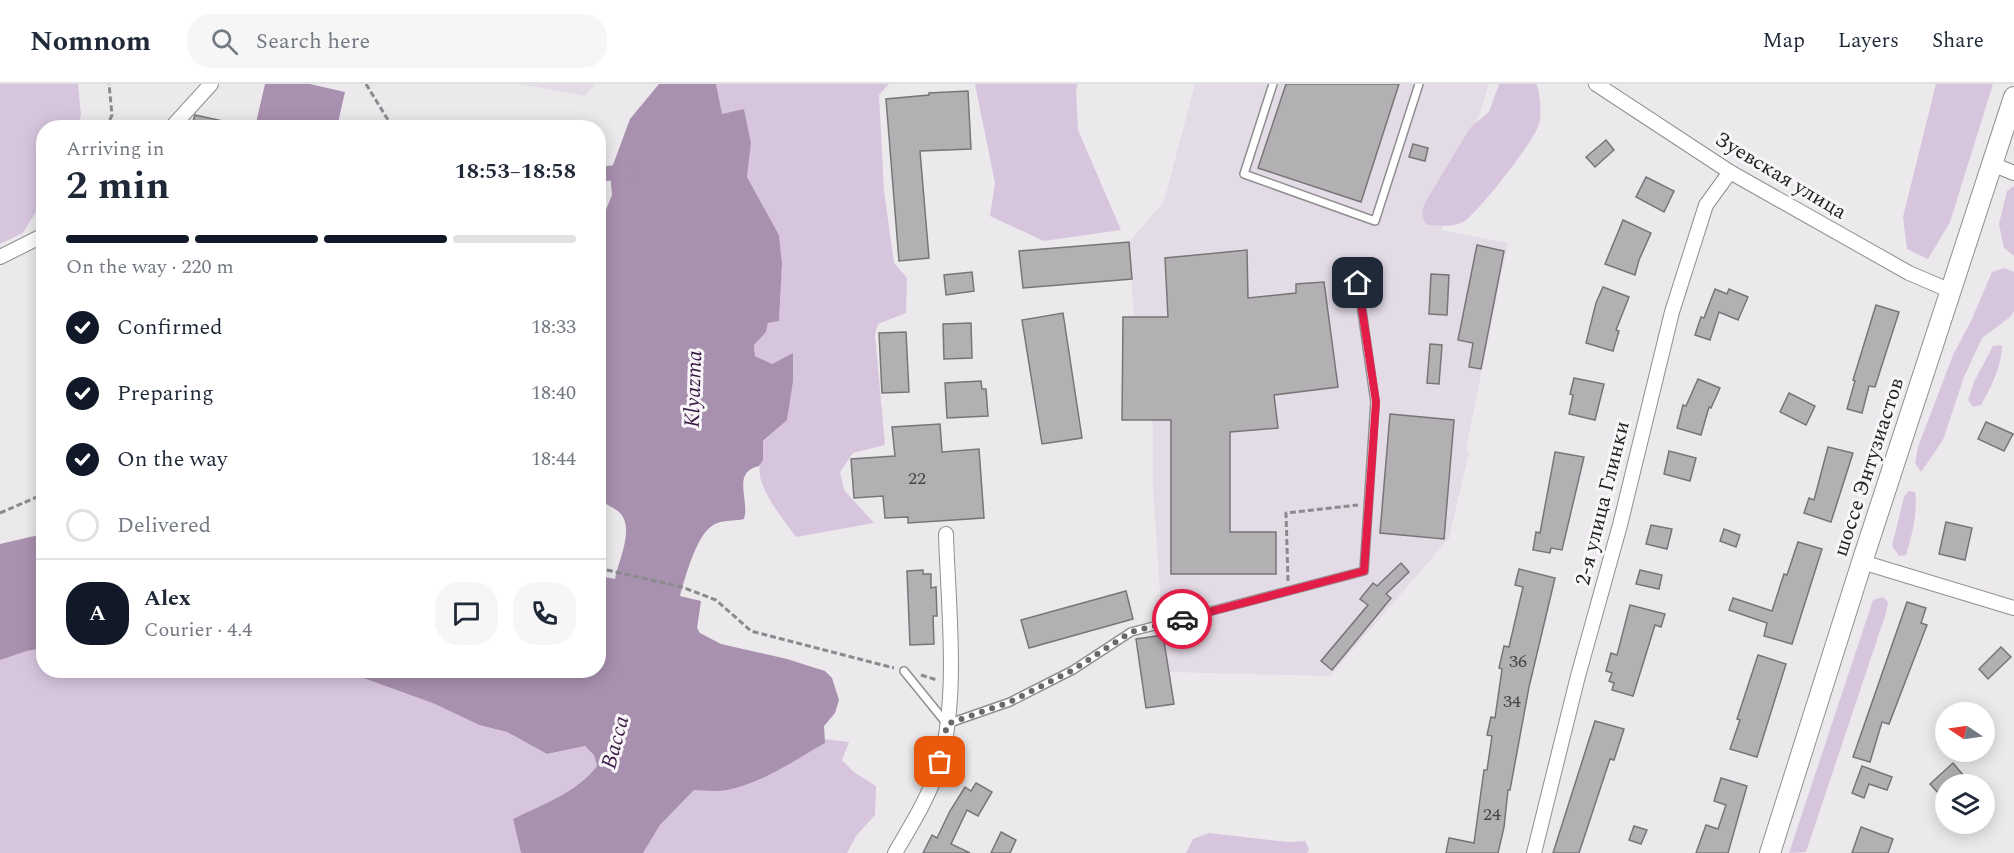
<!DOCTYPE html>
<meta charset="utf-8">
<style>
:root{--surface:#fff;--page:#f6f6f7;--text:#1f2937;--muted:#747a83;--line:#e0e1e3;--accent:#111827}
body{margin:0;font-family:Spectral,serif;background:var(--page);color:var(--text);height:100vh;display:flex;flex-direction:column;font-size:22px;white-space:nowrap}
*{box-sizing:border-box;margin:0}
p{font-size:20px;color:var(--muted)}
.icon{flex:none;width:33px;height:33px;fill:none;stroke:currentColor;stroke-width:2;stroke-linecap:round;stroke-linejoin:round}
.map{position:relative;flex:1;overflow:hidden}
.panel{position:absolute;left:36px;top:36px;width:570px;height:558px;display:flex;flex-direction:column;background:var(--surface);border-radius:24px;box-shadow:0 3px 15px #0003}
.panel>*{flex:none}
.needle{width:39px;rotate:283deg}
.tools{position:absolute;left:1935px;top:618px;display:grid;gap:12px}
.tools a{display:grid;place-items:center;width:60px;height:60px;border-radius:50%;background:var(--surface);box-shadow:0 3px 15px #0003;font-size:30px}
.pin{position:absolute;display:grid;place-items:center;width:51px;height:51px;color:#fff;margin:-26px;border-radius:12px;box-shadow:0 3px 9px #0006}
.courier{position:absolute;display:grid;place-items:center;width:60px;height:60px;margin:-30px;border:4px solid #e11d48;border-radius:50%;background:#fff;color:#222;box-shadow:0 2px 8px #0007}
.head em{font-style:normal;font-weight:700}
.head div{display:flex;flex-direction:column-reverse}
.head{display:flex;align-items:center;justify-content:space-between;height:102px;padding:0 30px}
h1{font-size:39px;font-weight:700;line-height:45px}
.bar{display:grid;grid-template-columns:repeat(4,1fr);gap:9px 6px;align-content:center;height:72px;padding:0 30px}
.bar i{height:8px;border-radius:4px;background:var(--line)}
.bar .on{background:var(--accent)}
.bar p{grid-column:span 4}
.line{display:flex;align-items:center;gap:15px;padding:0 30px;border-top:2px solid var(--line)}
.line div{flex:1}
.round{display:grid;place-items:center;flex:none;width:63px;height:63px;border-radius:24px;background:var(--page)}
ol{padding:0 30px;list-style:none}
li{display:flex;align-items:center;gap:18px;height:66px}
li p{margin-inline-start:auto}
li .icon{padding:6px;border-radius:50%;background:var(--accent);color:#fff;stroke-width:4}
li:last-child{color:var(--muted)}
li i{width:33px;height:33px;border:3px solid var(--line);border-radius:50%}
header{display:flex;align-items:center;gap:36px;box-sizing:border-box;height:84px;padding:0 30px;background:var(--surface);border-bottom:2px solid var(--line)}
header strong{font-size:28px}
nav{display:flex;gap:33px;margin-inline-start:auto;font-size:21px}
.search{width:420px;height:54px;background:var(--page);display:flex;align-items:center;gap:15px;box-sizing:border-box;padding:0 21px;border-radius:24px;color:var(--muted);font-size:22px}
.map>svg:first-child{display:block}
.built{fill:#e3dbe5}
.green{fill:#d7c5dd}
.water{fill:#a890af}
.lines{fill:none;stroke-linecap:round;stroke-linejoin:round}
.canal{stroke:#a890af;stroke-width:15}
.building{fill:#b3b0b3;stroke:#777578;stroke-width:1.5}
.service-casing{stroke:#918e91;stroke-width:10}
.minor-casing{stroke:#918e91;stroke-width:16}
.secondary-casing{stroke:#918e91;stroke-width:22}
.path{stroke:#8c8a8d;stroke-width:3;stroke-dasharray:6 3;stroke-linecap:butt}
.service{stroke:#fff;stroke-width:7}
.minor{stroke:#fff;stroke-width:14}
.secondary{stroke:#fff;stroke-width:20}
.done{stroke:#69686a;stroke-width:6;stroke-dasharray:0 10.8}
.route{stroke:#e11d48;stroke-width:8}
.labels{text-anchor:middle;stroke-width:6;stroke-linejoin:round;paint-order:stroke}
.number-label{font-size:18px;fill:#474647}
.street-label{font-size:21px;fill:#232223;stroke:#f9f6fa}
.water-label{font-size:22px;font-style:italic;fill:#3b1a44;stroke:#f9f6fa}
</style>
<header>
<strong>Nomnom</strong>
<div class="search"><svg class="icon" aria-label="search" viewBox="0 0 24 24"><circle cx="10" cy="10" r="6"/><path d="M15 15l6 6"/></svg>Search here</div>
<nav><a>Map</a><a>Layers</a><a>Share</a></nav>
</header>
<div class="map">
<svg width="2014" height="769" viewBox="0 0 2014 769">
<rect width="100%" height="100%" fill="#ece9ed"/>
<g class="built">
<path d="M521,0H595L585,12Z"/>
<path d="M1195,0H1489L1442,146L1508,159L1466,364L1469,368L1449,454L1330,592L1169,588L1163,551L1153,405L1152,233H1134L1129,158L1164,117Z"/>
</g>
<g class="green">
<path d="M0,0H78L81,31L77,43L44,44L43,116L23,149L0,160Z"/>
<path d="M716,0H889L879,11L884,107L894,179L907,194L906,229L878,240L875,251L885,361L853,369L840,388L844,406L874,439L796,453C784,436 755,402 760,381C762,373 763,368 763,358L787,335L793,269L772,280L755,272L754,261L766,248L768,239L779,237L782,180L779,151L747,93L751,59L744,25L722,31Z"/>
<path d="M975,0H1078L1076,5L1078,46L1121,146L1044,157L990,132L995,99Z"/>
<path d="M1499,0H1536C1540,7 1542,32 1539,40C1533,59 1483,122 1467,135C1455,145 1441,141 1427,141C1421,132 1421,127 1426,117L1470,44L1489,28Z"/>
<path d="M1936,0H1993L1950,138L1928,175L1907,165L1903,133Z"/>
<path d="M2014,102V172L2004,164L1999,140L2007,107Z"/>
<path d="M2004,184L2014,188V227L2010,233L1982,254L1964,293L1943,356L1921,388L1915,379L1918,363L1953,271L1971,237L1992,188Z"/>
<path d="M2002,261C2002,282 1991,303 1981,321L1973,323L1968,316L1974,298L1993,262Z"/>
<path d="M1909,407L1915,408C1918,427 1912,452 1906,471L1899,472L1892,462L1904,413Z"/>
<path d="M1883,513L1888,518L1886,529L1806,768L1789,769L1873,516Z"/>
<path d="M43,564L44,586L344,587L435,620L479,641L507,648L547,670L586,662L594,671L597,682C576,709 543,720 513,735L521,769H0V576L27,567Z"/>
<path d="M824,655L849,658L842,676L854,688L876,702L875,731L856,752L847,769H643L660,741L694,706L729,705L768,691L825,659Z"/>
<path d="M1209,749L1288,758L1305,757L1309,765L1307,769H1186L1193,755Z"/>
</g>
<g class="water">
<path d="M265,0H310L345,8L337,43H255Z"/>
<path d="M659,0H716L722,30L744,25L751,59L747,93L779,151L782,180L779,237L768,239L766,248L754,261L755,272L772,280L793,269V297L787,336L763,357V376L759,382C731,388 750,416 744,435C735,437 723,436 715,440C697,448 685,494 680,512L701,517L697,544L700,549L721,560L787,575L825,587L832,594L839,616L835,629L824,642L825,659C795,676 762,699 727,706C715,708 705,706 694,706L660,741L643,769H521L513,735C543,720 576,709 597,682L594,671L585,662L547,670L507,648L479,641L435,620L344,587L598,586L599,492L615,495C618,477 635,445 620,429C611,420 607,425 599,410V137L603,133L612,111L610,89L630,35Z"/>
<path d="M43,450V564L27,567L0,576V460Z"/>
</g>
<g class="lines">
<path class="canal" d="M598,90L628,88"/>
</g>
<g class="building">
<path d="M1286,0H1399L1361,118L1258,84Z"/>
<path d="M968,7L971,65L920,67L929,174L899,177L886,15L929,11V9Z"/>
<path d="M195,31L228,38V44H191Z"/>
<path d="M1606,56L1614,66L1595,83L1586,73Z"/>
<path d="M1413,60L1428,64L1425,77L1409,73Z"/>
<path d="M1646,93L1674,107L1664,128L1636,113Z"/>
<path d="M1623,136L1651,149L1639,176L1635,191L1605,180Z"/>
<path d="M1129,158L1132,195L1023,204L1019,167Z"/>
<path d="M1477,161L1504,167L1481,285L1469,283L1473,259L1458,256Z"/>
<path d="M1247,166L1248,214L1296,209V200L1324,198L1338,303L1274,311L1278,344L1230,348V448H1276V490H1171V336H1122L1123,233H1168L1165,174Z"/>
<path d="M972,188L974,207L946,211L944,191Z"/>
<path d="M1431,190L1449,191L1447,231L1429,230Z"/>
<path d="M1603,203L1629,213L1616,246L1619,247L1613,267L1586,259L1596,219Z"/>
<path d="M1715,205L1727,210L1729,205L1748,213L1738,236L1719,228L1710,256L1695,251L1701,233L1704,234Z"/>
<path d="M1876,221L1899,228L1875,303L1869,302L1862,329L1847,325L1855,297L1853,296Z"/>
<path d="M1063,229L1082,354L1042,360L1022,236Z"/>
<path d="M971,239L972,274L944,275L943,240Z"/>
<path d="M906,248L909,308L882,309L879,249Z"/>
<path d="M1430,260L1442,261L1439,300L1427,299Z"/>
<path d="M1574,294L1604,300L1595,336L1569,330L1573,311L1570,310Z"/>
<path d="M1698,295L1720,304L1711,324L1709,323L1701,351L1677,344L1683,321L1686,322Z"/>
<path d="M981,297L982,305H986L988,332L947,334L945,299Z"/>
<path d="M1789,309L1815,322L1806,341L1780,328Z"/>
<path d="M1390,330L1454,336L1444,455L1380,449Z"/>
<path d="M1986,338L2013,350L2004,367L1978,355Z"/>
<path d="M940,340L942,368L979,365L984,434L908,439V433L885,434L883,412L854,414L851,375L895,372L892,343Z"/>
<path d="M1828,363L1853,369L1831,438L1804,429L1809,414L1814,416Z"/>
<path d="M1669,367L1696,374L1690,397L1664,390Z"/>
<path d="M1555,368L1584,373L1562,466L1551,464L1550,469L1533,466L1536,448L1540,449Z"/>
<path d="M1946,438L1972,444L1965,476L1939,470Z"/>
<path d="M1651,441L1672,445L1667,465L1646,460Z"/>
<path d="M1724,445L1740,451L1736,463L1720,457Z"/>
<path d="M1798,458L1822,465L1792,560L1764,552L1767,539L1729,526L1733,514L1772,527L1784,490L1787,491Z"/>
<path d="M1401,479L1409,488L1386,510L1391,514L1332,586L1321,577L1368,521L1360,515L1373,499L1377,502Z"/>
<path d="M1519,485L1555,494L1529,603L1510,706H1508L1504,743L1498,769H1446L1449,754L1474,759L1484,686H1487L1492,652L1487,651L1491,633L1495,634L1502,585L1499,584L1504,562L1509,563L1523,503L1515,501Z"/>
<path d="M923,486V490H931V504L936,503L937,532H933L934,560L910,561L907,487Z"/>
<path d="M1640,486L1662,491L1659,505L1636,500Z"/>
<path d="M1126,507L1133,535L1029,564L1021,536Z"/>
<path d="M1907,518L1926,524L1921,539L1927,541L1889,640L1882,638L1870,678L1853,673Z"/>
<path d="M1630,521L1665,530L1661,543L1655,541L1633,612L1612,606L1614,599L1609,597L1612,589L1606,587L1611,569L1617,571Z"/>
<path d="M1163,551L1174,620L1146,624L1136,555Z"/>
<path d="M2001,563L2011,573L1988,595L1979,585Z"/>
<path d="M1758,571L1786,580L1757,673L1730,665L1740,636L1737,635Z"/>
<path d="M1595,637L1624,645L1614,676L1610,675L1579,769H1553Z"/>
<path d="M1953,679L1963,691L1952,700H1946V706L1940,711L1930,700Z"/>
<path d="M1862,682L1892,693L1887,706L1869,700L1864,714L1852,709Z"/>
<path d="M1721,694L1747,702L1728,769H1696L1706,741L1718,745L1726,721L1714,717Z"/>
<path d="M976,699L992,708L978,732L967,726L951,760L970,769H923L932,751L937,754L950,727L965,703L971,707Z"/>
<path d="M1634,742L1647,746L1641,760L1629,756Z"/>
<path d="M1861,743L1893,755L1888,769H1852Z"/>
<path d="M1001,748L1016,756L1010,769H991Z"/>
</g>
<g class="lines">
<defs>
<g id="service">
<path d="M1273,0L1244,90L1375,137L1419,0"/>
<path d="M904,587L947,640L1010,618L1073,586L1131,548L1364,487L1375,318L1358,199"/>
</g>
<g id="minor">
<path d="M1596,0L1730,88L1909,189L1951,207"/>
<path d="M171,44L211,0"/>
<path d="M1992,80L2014,89"/>
<path d="M0,173L44,151"/>
<path d="M1862,478L2014,524"/>
<path d="M895,769C912,740 930,711 940,679C959,611 948,521 946,450"/>
<path d="M1534,769L1578,592L1620,441L1672,228L1706,121L1730,88"/>
</g>
<path id="secondary" d="M1770,769L1862,478L2014,13"/>
</defs>
<use href="#service" class="service-casing"/>
<use href="#minor" class="minor-casing"/>
<use href="#secondary" class="secondary-casing"/>
<g class="path">
<path d="M366,0L393,44"/>
<path d="M106,44L112,31L109,0"/>
<path d="M0,429L44,410"/>
<path d="M598,484L682,503L716,516L751,547L894,584"/>
<path d="M1288,497L1286,429L1358,421"/>
<path d="M921,591L937,596"/>
</g>
<use href="#service" class="service"/>
<use href="#minor" class="minor"/>
<use href="#secondary" class="secondary"/>
</g>
<g class="lines">
<path class="done" d="M940,678L947,640L1010,618L1073,586L1131,548L1182,535"/>
<path class="route" d="M1182,535L1364,487L1376,318L1358,199"/>
</g>
<g class="labels">
<g class="number-label">
<text x="917" y="400">22</text>
<text x="1518" y="583">36</text>
<text x="1512" y="623">34</text>
<text x="1492" y="736">24</text>
</g>
<g class="street-label">
<text transform="translate(1781 91) rotate(31)" y="7">Зуевская улица</text>
<text transform="translate(1868 383) rotate(-72)" y="7">шоссе Энтузиастов</text>
<text transform="translate(1602 419) rotate(-76)" y="7">2-я улица Глинки</text>
</g>
<g class="water-label">
<text transform="translate(692 305) rotate(-88)" y="8">Klyazma</text>
<text transform="translate(614 658) rotate(-75)" y="8">Васса</text>
</g>
</g>
</svg>
<div class="tools">
<a><svg class="needle" viewBox="-14 -14 28 28"><path d="M0-13l5 13h-10z" fill="#e53935"/><path d="M0 13l5-13h-10z" fill="#747a83"/></svg></a>
<a><svg class="icon" aria-label="layers" viewBox="0 0 24 24"><path d="M12 4l9 5-9 5-9-5zM3 14l9 5 9-5"/></svg></a>
</div>
<div class="pin" style="left:940px;top:678px;background:#ea580c"><svg class="icon" aria-label="bag" viewBox="0 0 24 24"><path d="M5 8h14l-1 12H6zM9 8a3 3 0 0 1 6 0"/></svg></div>
<div class="pin" style="left:1358px;top:199px;background:#1f2937"><svg class="icon" aria-label="home" viewBox="0 0 24 24"><path d="M3 11l9-7 9 7M6 9v11h12V9"/></svg></div>
<div class="courier" style="left:1182px;top:535px"><svg class="icon" aria-label="car" viewBox="0 0 24 24"><path d="M5 17H2v-5l4-1 3-4h7l3 4 3 1v5h-3M9 17h6M6 11h13"/><circle cx="7" cy="17" r="2"/><circle cx="17" cy="17" r="2"/></svg></div>
<section class="panel">
<div class="head"><div><h1>2 min</h1><p>Arriving in</p></div><em>18:53–18:58</em></div>
<div class="bar"><i class="on"></i><i class="on"></i><i class="on"></i><i></i><p>On the way · 220 m</p></div>
<ol>
<li><svg class="icon" aria-label="check" viewBox="0 0 24 24"><path d="M5 12l5 5 9-10"/></svg>Confirmed<p>18:33</p></li>
<li><svg class="icon" aria-label="check" viewBox="0 0 24 24"><path d="M5 12l5 5 9-10"/></svg>Preparing<p>18:40</p></li>
<li><svg class="icon" aria-label="check" viewBox="0 0 24 24"><path d="M5 12l5 5 9-10"/></svg>On the way<p>18:44</p></li>
<li><i></i>Delivered</li>
</ol>
<div class="line" style="height:108px"><b class="round" style="background:var(--accent);color:#fff">A</b><div><b>Alex</b><p>Courier · 4.4</p></div><a class="round"><svg class="icon" aria-label="chat" viewBox="0 0 24 24"><path d="M4 5h16v11H9l-5 4z"/></svg></a><a class="round"><svg class="icon" aria-label="phone" viewBox="0 0 24 24"><path d="M5 4h4l2 5-3 2q2 4 5 5l2-3 5 2v4C11 20 4 13 5 4z"/></svg></a></div>
</section>
</div>
